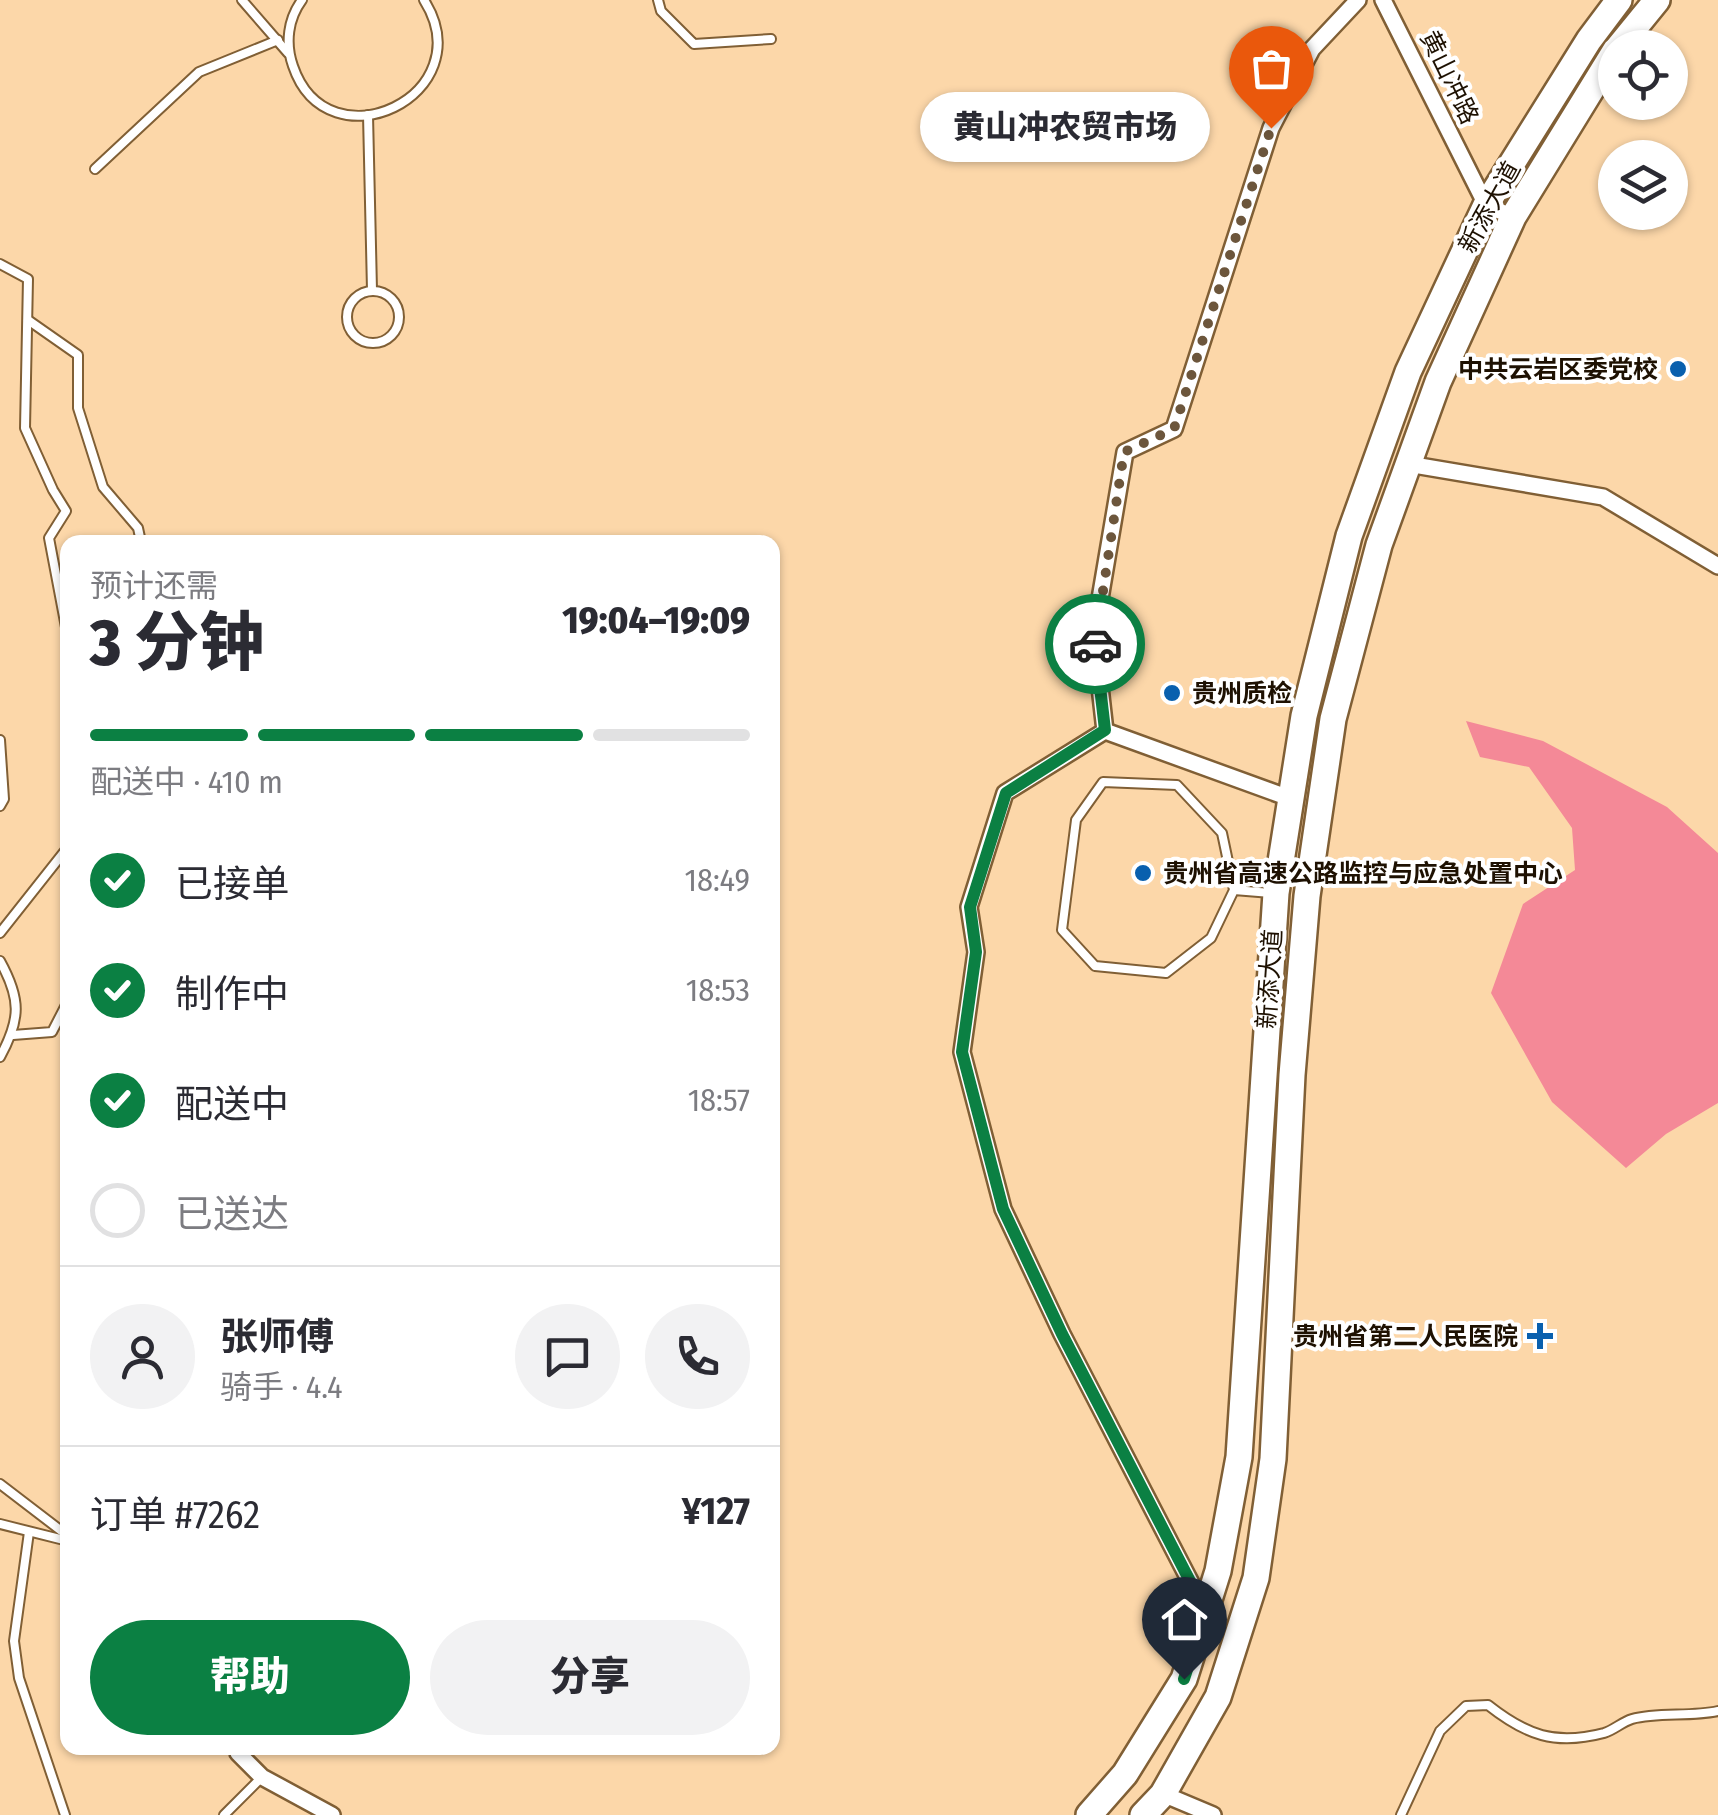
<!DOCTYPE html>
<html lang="zh">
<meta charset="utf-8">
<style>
:root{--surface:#fff;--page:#f2f2f3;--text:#2b2b33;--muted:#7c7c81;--line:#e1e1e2;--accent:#0b8043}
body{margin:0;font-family:"Fira Sans Condensed","Noto Sans SC",sans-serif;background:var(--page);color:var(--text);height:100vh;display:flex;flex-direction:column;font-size:38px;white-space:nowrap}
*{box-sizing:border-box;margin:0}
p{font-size:32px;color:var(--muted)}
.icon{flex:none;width:55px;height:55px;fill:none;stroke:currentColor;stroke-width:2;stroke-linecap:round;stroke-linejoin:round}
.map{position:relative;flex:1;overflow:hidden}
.side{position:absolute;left:60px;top:535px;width:720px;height:1220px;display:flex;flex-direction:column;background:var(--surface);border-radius:20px;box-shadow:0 2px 8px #0004}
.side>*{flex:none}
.controls{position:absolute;left:1598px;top:30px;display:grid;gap:20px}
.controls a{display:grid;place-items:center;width:90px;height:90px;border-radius:50%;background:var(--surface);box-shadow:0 2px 8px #0004;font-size:50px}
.pin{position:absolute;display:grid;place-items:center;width:85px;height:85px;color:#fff;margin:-102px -42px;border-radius:50% 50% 50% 0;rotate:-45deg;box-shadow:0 0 10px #0007}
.pin .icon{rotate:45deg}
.courier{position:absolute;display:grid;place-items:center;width:100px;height:100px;margin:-50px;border:8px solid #0b8043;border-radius:50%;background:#fff;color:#222;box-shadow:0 2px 12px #0007}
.bubble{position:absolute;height:70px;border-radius:35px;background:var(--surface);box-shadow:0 2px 8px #0004;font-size:32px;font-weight:800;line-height:70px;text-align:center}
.headline em{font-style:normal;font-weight:800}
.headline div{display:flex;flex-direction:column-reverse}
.headline{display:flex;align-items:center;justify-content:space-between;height:170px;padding:0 30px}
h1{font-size:65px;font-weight:800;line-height:75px}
.bar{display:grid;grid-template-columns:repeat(4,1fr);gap:15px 10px;align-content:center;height:120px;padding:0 30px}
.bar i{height:12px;border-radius:8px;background:var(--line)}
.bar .selected{background:var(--accent)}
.bar p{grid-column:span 4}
.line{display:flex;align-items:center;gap:25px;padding:0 30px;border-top:2px solid var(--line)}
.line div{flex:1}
.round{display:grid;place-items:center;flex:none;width:105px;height:105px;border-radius:52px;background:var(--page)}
ol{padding:0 30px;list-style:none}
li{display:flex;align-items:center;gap:30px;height:110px}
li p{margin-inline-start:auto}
li .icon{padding:10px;border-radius:50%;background:var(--accent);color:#fff;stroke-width:4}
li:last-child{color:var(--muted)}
li i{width:55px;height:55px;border:5px solid var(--line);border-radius:50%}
.action{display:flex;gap:20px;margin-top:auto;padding:20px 30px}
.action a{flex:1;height:115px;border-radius:60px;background:var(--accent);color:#fff;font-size:40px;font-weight:800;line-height:115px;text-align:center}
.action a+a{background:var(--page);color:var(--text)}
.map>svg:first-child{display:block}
.forest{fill:#f48997}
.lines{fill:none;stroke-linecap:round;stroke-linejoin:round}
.service-casing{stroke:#805f35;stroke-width:12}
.minor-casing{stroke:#805f35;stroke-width:20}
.primary-casing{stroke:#805f35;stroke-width:30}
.service{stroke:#fff;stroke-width:8}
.minor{stroke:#fff;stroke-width:15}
.primary{stroke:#fff;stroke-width:25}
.done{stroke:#6c563c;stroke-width:10;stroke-dasharray:0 18}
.route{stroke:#0b8043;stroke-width:12}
.poi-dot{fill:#0960ae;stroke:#fff;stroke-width:4}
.labels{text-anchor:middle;stroke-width:8;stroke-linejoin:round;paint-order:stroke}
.street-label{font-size:25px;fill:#1e1102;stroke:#fff}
.poi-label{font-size:25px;font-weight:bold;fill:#1e1102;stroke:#fff;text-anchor:end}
</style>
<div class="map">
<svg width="1718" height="1815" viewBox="0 0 1718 1815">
<rect width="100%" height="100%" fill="#fcd7a9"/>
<path class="forest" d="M1466,721L1543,741L1667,807L1718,853V1103L1666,1134L1626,1168L1552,1102L1491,993L1523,904L1575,870L1572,828L1529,767L1480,757Z"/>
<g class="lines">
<defs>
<g id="service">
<path d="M242,0L288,53"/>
<path d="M302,0C288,19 285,43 293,66C328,169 484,95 424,0"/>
<path d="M658,0L661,11L694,44L771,39"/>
<path d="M368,115L372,290"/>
<path d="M95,169L199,72L278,40"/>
<path d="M0,264L28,279L25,428L53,490L66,511L49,538L68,638"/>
<circle cx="373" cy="317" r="26"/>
<path d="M28,320L78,355V408L103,487L138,528L141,542"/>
<path d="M0,740L4,799L0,806"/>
<path d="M1234,890L1211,938L1166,973L1095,966L1062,930L1076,820L1103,782L1177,785L1222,833L1234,890L1271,893"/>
<path d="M0,933L68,847"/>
<path d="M0,961C21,999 21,1019 0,1057"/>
<path d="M13,1035L52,1032L68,1001"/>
<path d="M0,1484L68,1536"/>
<path d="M0,1524L68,1541"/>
<path d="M29,1532L14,1641L19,1678L65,1815"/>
<path d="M224,1815L262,1777"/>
<path d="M1401,1815L1440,1731L1466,1706L1488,1705C1526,1735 1555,1746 1604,1733C1614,1730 1622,1722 1632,1719C1657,1712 1691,1717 1718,1711"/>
</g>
<g id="minor">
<path d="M1383,0L1486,205L1513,217"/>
<path d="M1408,464L1603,497L1718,566"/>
<path d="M1105,731L1292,799"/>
<path d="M1206,1612L1062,1334L1003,1209L962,1052L976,952L969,907L1005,793L1105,731L1094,634L1125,452L1174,429L1271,128L1312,49L1358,0"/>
<path d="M238,1753L262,1777L332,1815"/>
<path d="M1163,1794L1213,1815"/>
</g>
<g id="primary">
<path d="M1618,48L1657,0"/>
<path d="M1089,1815L1125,1774L1184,1679L1218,1571L1239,1457L1276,893L1304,716L1349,536L1408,372L1486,205L1589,40L1619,0"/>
<path d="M1143,1815L1163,1794L1218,1697L1256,1578L1273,1459L1292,1075L1307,896L1333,719L1379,545L1438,382L1513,217L1615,51"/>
</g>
</defs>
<use href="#service" class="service-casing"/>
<use href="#minor" class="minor-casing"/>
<use href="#primary" class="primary-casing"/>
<use href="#service" class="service"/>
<use href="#minor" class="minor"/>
<use href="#primary" class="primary"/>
</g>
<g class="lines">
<path class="done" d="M1095,644L1124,452L1174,429L1271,128"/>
<path class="route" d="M1095,644L1105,730L1006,793L970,907L976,952L962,1052L1003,1209L1062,1334L1206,1612L1184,1679"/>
</g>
<g class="poi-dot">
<circle cx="1678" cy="369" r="10"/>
<circle cx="1172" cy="693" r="10"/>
<circle cx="1143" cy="873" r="10"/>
<path d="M1535 1321h10v10h10v10h-10v10h-10v-10h-10v-10h10z"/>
</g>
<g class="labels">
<g class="street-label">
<text transform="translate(1450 77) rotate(64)" y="9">黄山冲路</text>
<text transform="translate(1489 207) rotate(-61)" y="9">新添大道</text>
<text transform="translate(1269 979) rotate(-86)" y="9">新添大道</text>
</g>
<g class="poi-label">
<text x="1658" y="378">中共云岩区委党校</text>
<text x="1192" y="702" text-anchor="start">贵州质检</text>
<text x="1163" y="882" text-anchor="start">贵州省高速公路监控与应急处置中心</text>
<text x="1518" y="1345">贵州省第二人民医院</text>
</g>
</g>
</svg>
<div class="controls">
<a><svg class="icon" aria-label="locate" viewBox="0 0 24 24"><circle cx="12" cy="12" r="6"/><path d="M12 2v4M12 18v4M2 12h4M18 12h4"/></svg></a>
<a><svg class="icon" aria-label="layers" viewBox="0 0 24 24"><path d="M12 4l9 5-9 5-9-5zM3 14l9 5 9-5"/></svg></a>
</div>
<div class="pin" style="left:1271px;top:128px;background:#ea580c"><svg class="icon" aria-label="bag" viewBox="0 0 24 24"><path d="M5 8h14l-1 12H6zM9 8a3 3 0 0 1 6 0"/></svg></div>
<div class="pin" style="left:1184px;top:1679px;background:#1f2937"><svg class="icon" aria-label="home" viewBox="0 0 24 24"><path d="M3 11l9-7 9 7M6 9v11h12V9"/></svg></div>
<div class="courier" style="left:1095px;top:644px"><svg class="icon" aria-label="car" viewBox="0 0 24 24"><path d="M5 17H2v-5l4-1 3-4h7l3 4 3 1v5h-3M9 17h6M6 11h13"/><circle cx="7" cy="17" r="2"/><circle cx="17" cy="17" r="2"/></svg></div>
<div class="bubble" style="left:920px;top:92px;width:290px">黄山冲农贸市场</div>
<section class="side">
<div class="headline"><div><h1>3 分钟</h1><p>预计还需</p></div><em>19:04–19:09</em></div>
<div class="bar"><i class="selected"></i><i class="selected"></i><i class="selected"></i><i></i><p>配送中 · 410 m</p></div>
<ol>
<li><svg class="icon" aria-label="check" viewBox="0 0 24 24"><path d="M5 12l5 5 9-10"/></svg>已接单<p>18:49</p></li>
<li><svg class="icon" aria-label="check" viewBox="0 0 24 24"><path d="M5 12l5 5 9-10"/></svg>制作中<p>18:53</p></li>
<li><svg class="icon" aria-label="check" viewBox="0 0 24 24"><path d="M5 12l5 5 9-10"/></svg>配送中<p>18:57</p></li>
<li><i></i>已送达</li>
</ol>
<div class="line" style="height:180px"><a class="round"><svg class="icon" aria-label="person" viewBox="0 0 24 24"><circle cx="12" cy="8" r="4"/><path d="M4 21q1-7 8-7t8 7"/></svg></a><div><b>张师傅</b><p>骑手 · 4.4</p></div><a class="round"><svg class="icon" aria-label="chat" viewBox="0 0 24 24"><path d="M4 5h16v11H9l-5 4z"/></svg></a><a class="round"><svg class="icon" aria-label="phone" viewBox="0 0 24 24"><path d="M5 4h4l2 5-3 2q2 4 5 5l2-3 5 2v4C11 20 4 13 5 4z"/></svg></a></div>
<div class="line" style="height:130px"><div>订单 #7262</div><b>¥127</b></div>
<div class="action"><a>帮助</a><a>分享</a></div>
</section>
</div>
